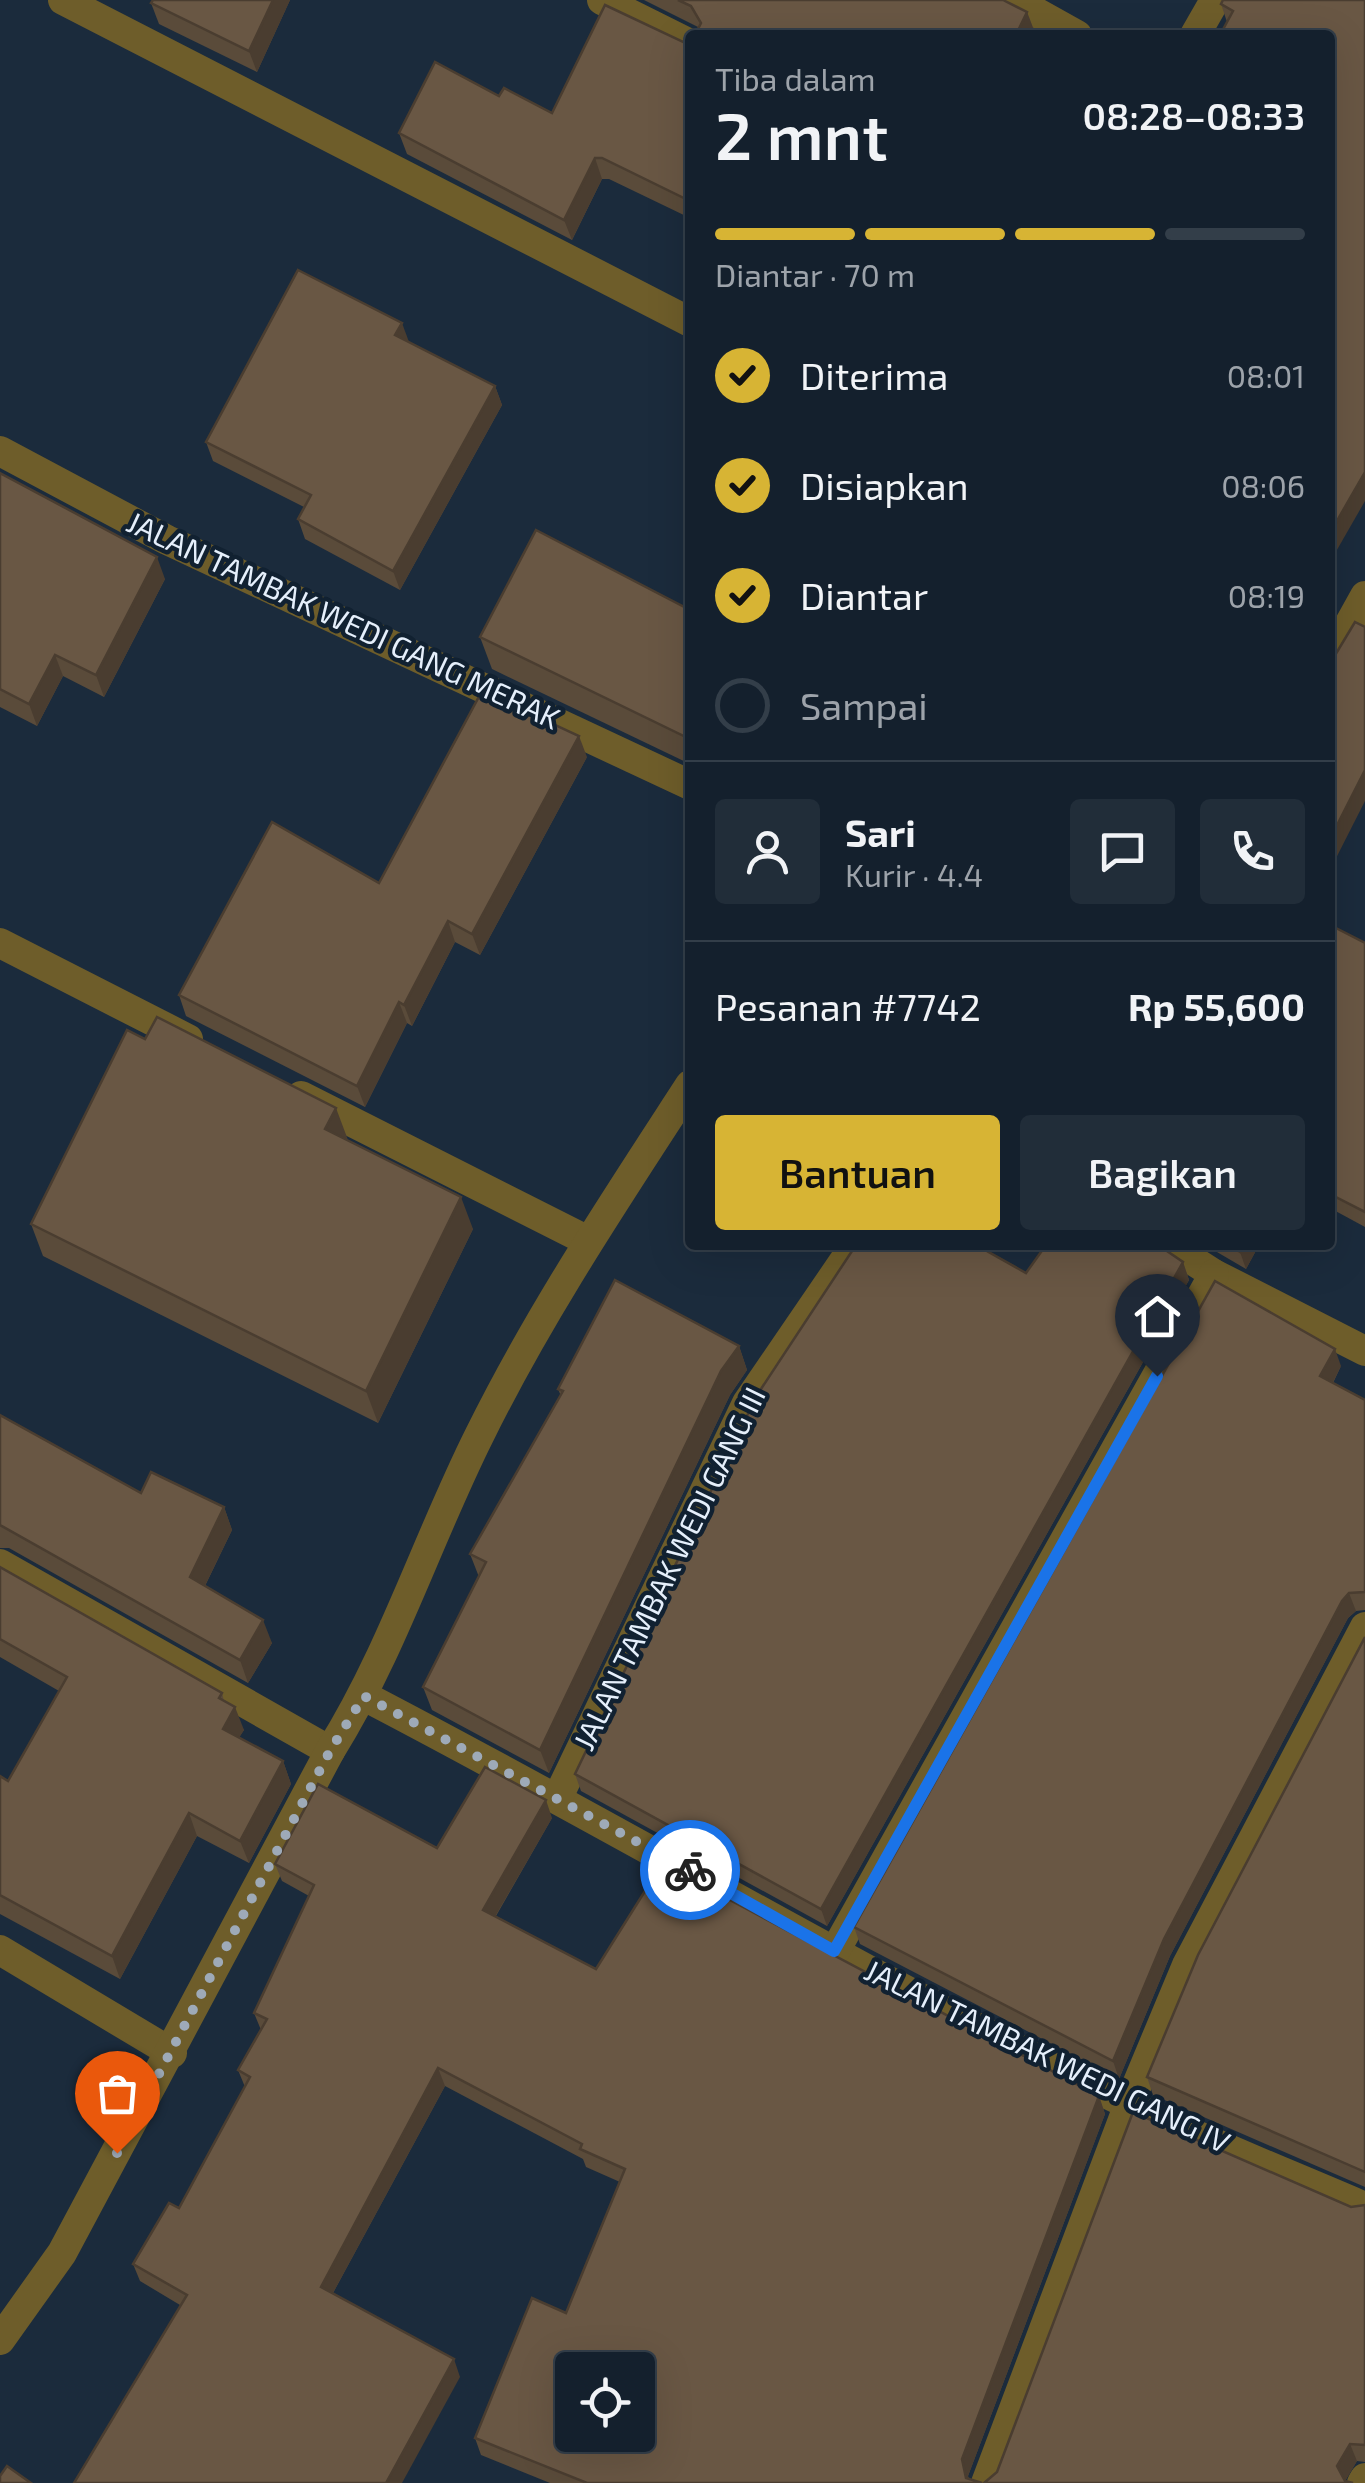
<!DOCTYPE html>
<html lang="id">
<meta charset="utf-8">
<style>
:root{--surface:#14202d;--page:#212d39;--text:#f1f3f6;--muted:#9da3aa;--line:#333e49;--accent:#d7b434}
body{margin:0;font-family:"Exo 2",sans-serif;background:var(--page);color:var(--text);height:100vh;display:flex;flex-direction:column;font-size:38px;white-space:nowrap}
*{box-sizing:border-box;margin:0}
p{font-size:32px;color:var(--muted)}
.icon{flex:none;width:55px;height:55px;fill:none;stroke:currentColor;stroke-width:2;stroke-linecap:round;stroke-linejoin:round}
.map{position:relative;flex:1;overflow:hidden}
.panel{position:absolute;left:685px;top:30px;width:650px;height:1220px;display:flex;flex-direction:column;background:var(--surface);border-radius:10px;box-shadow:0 10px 40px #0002,0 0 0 2px var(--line)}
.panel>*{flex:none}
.tools{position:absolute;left:555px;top:2352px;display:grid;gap:20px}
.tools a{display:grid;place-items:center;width:100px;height:100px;border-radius:10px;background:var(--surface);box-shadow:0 10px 40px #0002,0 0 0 2px var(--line);font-size:50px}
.pin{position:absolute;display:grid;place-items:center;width:85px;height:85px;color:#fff;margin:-102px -42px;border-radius:50% 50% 50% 0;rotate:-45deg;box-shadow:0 0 10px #0007}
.pin .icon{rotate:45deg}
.courier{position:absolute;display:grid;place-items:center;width:100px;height:100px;margin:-50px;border:8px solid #1a73e8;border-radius:50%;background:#fff;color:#222;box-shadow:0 2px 12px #0007}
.summary em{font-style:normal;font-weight:600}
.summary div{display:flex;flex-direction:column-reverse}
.summary{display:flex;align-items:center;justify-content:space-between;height:170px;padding:0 30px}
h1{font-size:65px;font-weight:600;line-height:75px}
.bar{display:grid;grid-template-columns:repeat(4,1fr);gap:15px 10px;align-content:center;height:120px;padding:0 30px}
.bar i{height:12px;border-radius:8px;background:var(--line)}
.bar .active{background:var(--accent)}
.bar p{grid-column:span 4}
.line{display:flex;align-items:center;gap:25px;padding:0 30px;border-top:2px solid var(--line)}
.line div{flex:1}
.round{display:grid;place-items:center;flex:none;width:105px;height:105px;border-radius:10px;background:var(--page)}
ol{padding:0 30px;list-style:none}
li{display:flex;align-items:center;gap:30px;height:110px}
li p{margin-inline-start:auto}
li .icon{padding:10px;border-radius:50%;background:var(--accent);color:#111;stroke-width:4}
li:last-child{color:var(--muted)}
li i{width:55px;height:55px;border:5px solid var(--line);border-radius:50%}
.button{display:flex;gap:20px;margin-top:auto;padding:20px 30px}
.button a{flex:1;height:115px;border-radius:10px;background:var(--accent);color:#111;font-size:40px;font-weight:600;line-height:115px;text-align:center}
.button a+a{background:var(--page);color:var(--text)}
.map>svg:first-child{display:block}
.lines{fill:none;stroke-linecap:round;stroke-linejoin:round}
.lane{stroke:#6e5d2a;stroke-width:30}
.street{stroke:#6e5d2a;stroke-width:30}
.wall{fill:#5a4b3a}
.shaded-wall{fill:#4a3d30}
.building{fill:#695744;stroke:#4a3d30;stroke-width:2.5;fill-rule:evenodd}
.done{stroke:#9eaab8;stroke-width:10;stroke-dasharray:0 18}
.route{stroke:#1a73e8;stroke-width:12}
.labels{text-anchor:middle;stroke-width:9;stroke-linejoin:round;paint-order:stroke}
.street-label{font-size:30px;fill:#e5effb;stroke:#112131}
</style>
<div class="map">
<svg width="1365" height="2483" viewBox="0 0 1365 2483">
<rect width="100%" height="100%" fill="#1b2b3c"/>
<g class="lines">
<path class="lane" d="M1362,2483L1365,2478"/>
<g class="street">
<path d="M63,0L690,322"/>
<path d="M602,0L690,44"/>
<path d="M1014,0L1077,35"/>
<path d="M1195,35L1215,0"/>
<path d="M0,451L167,540L690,785"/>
<path d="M1330,659L1365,596"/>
<path d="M0,943L188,1039"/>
<path d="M301,1096L588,1241"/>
<path d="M1169,1245L1214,1274L1365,1351"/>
<path d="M0,1564L330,1751"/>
<path d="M364,1696C620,1829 868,1978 1128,2104C1205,2141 1286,2173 1365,2207"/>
<path d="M558,1797L747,1403L855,1245"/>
<path d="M0,1950L172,2053"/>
<path d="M835,1951L1214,1274"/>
<path d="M0,2340L62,2253L330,1751C392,1652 427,1540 479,1436C539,1314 616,1199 690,1085"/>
<path d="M986,2483L1129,2104L1187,1965L1365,1627"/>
</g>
</g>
<g class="wall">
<path d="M153,0H290L257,72L159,24L151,3Z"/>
<path d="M644,0H1003L1027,12L1035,33L1034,35H695L698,27Z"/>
<path d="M1365,0L1227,22L1221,4Z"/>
<path d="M690,39V218L609,179H602L572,240L407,154L399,133L499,96L552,113L683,42Z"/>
<path d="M409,342L495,386L502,405L400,590L305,539L298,519L304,507L213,461L206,442Z"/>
<path d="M0,473L165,579L104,697L63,676L37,726L0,707Z"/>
<path d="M690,610V764L492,669L480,637Z"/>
<path d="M587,757L480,955L455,942L412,1026L407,1023L365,1107L186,1016L179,995L379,883Z"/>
<path d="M1330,925L1365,943V1227L1330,1208Z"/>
<path d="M347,1140L473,1229L378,1423L43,1256L31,1224Z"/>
<path d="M1205,1245H1259L1246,1269Z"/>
<path d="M1183,1262L1189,1280L827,1926L581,1791L575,1774L1026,1273Z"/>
<path d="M739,1346L747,1370L730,1395L549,1773L432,1710L423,1687L479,1577L470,1554L561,1396L558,1389Z"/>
<path d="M1341,1366L1333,1383L1365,1400V1610L1356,1611L1348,1618L1170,1956L1119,2079L860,1944L854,1927Z"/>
<path d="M0,1415L141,1493L224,1507L232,1530L205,1586L272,1643L248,1683L9,1548H0Z"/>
<path d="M0,1567L222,1693L224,1701L244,1730L239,1737L283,1761L291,1784L249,1863L197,1836L120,1979L0,1914V1776L8,1781L59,1691L0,1657Z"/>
<path d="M1365,1637V2187L1153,2095L1147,2077Z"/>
<path d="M552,1818L496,1916L596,1969L1099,2096L1105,2114L968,2476L969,2479L982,2483H550L481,2455L475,2438L566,2313L620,2182L586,2167L583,2159L445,2086L333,2293L460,2377L180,2305L140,2281L133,2264L179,2208L245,2087L238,2070L261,2030L254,2013L309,1896L282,1881L275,1864L437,1848Z"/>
<path d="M1365,2205V2462L1357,2461L1345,2481L984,2483L1351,2207Z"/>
</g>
<g class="shaded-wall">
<path d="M273,0H290L257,72L249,51Z"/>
<path d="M1027,12L1035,33L1034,35H1016Z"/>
<path d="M595,158L602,179L572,240L564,220Z"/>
<path d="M402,323L409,342L395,335Z"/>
<path d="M495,386L502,405L400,590L393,571Z"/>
<path d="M1365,472V501L1330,562V533Z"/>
<path d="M157,557L165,579L104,697L96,675Z"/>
<path d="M55,655L63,676L37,726L29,704Z"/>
<path d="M579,736L587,757L480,955L472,934Z"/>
<path d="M1365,770V801L1330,870V839Z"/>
<path d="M448,921L455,942L412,1026L404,1005Z"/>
<path d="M399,1002L407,1023L365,1107L357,1086Z"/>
<path d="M336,1108L348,1140L325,1129Z"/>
<path d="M461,1197L473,1229L378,1423L366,1391Z"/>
<path d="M1243,1245H1259L1246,1269L1240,1252Z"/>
<path d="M1183,1262L1189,1280L827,1926L821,1909Z"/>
<path d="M739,1346L747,1370L730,1395L549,1773L540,1750L721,1371Z"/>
<path d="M1335,1349L1341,1366L1327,1394L1320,1376Z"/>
<path d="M224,1507L232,1530L198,1600L190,1577Z"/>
<path d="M1349,1593L1356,1611L1348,1618L1170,1956L1119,2079L1113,2061L1164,1939L1342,1601Z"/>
<path d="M263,1620L272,1643L248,1683L240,1660Z"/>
<path d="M235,1707L244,1730L231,1751L223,1729Z"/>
<path d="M283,1761L291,1784L249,1863L240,1841Z"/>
<path d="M546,1800L552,1818L489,1927L483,1910Z"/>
<path d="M189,1813L197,1836L120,1979L112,1956Z"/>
<path d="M438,2068L445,2086L327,2304L321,2287Z"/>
<path d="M1099,2096L1105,2114L968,2476L970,2483H968L962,2459Z"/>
<path d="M454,2359L460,2377L402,2483H386Z"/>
<path d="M1350,2444L1357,2461L1344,2483L1337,2466Z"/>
</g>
<g class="building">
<path d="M153,0H273L249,51L151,3Z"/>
<path d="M678,0H1003L1027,12L1016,35H695L701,23L691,6Z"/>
<path d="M1223,0H1365V472L1330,533V35H1220L1233,11L1221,4Z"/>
<path d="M605,5L683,42L690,39V201L602,158H595L564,220L399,133L435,62L499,96L504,88L552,113Z"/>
<path d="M298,270L402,323L395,335L495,386L393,571L298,519L311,495L206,442Z"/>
<path d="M0,473L157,557L96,675L55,655L29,704L0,689Z"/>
<path d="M536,530L690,610V739L480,637Z"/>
<path d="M1355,622L1365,627V770L1330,839V657H1334Z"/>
<path d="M482,691L579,736L472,934L448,921L404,1005L399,1002L357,1086L179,995L272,822L379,883Z"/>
<path d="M1330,925L1365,943V1212L1330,1194Z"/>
<path d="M157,1017L336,1108L325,1129L461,1197L366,1391L31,1224L127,1030L145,1039Z"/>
<path d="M856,1245H976L1026,1273L1046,1245H1158L1183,1262L821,1909L575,1774L757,1395Z"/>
<path d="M1229,1245H1243L1240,1252Z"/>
<path d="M615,1280L739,1346L721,1371L540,1750L423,1687L486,1562L470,1554L563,1391L558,1389Z"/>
<path d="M1215,1281L1335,1349L1320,1376L1365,1400V1592L1349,1593L1342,1601L1164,1939L1113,2061L854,1927Z"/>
<path d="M0,1415L141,1493L151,1472L224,1507L190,1577L263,1620L240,1660L0,1525Z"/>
<path d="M0,1567L222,1693L219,1698L235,1707L223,1729L283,1761L240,1841L189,1813L112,1956L0,1895V1776L8,1781L67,1677L0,1639Z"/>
<path d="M1365,1637V2172L1147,2077L1198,1955Z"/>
<path d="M485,1767L546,1800L483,1910L596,1969L662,1864L1099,2096L962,2459L966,2478L982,2483H587L475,2438L532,2298L566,2313L625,2169L580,2149L582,2144L438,2068L321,2287L454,2359L386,2483H74L187,2295L133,2264L169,2203L179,2208L250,2077L238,2070L267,2019L254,2013L314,1885L275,1864L318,1784L437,1848ZM572,2370H638V2435H572Z"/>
<path d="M1133,2112L1351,2207L1365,2205V2445L1350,2444L1337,2466L1345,2481L1353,2483H984L997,2472Z"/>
<path d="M7,2466L31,2483H0V2476Z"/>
</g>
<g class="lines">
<path class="done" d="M117,2153L330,1751L364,1696L690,1870"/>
<path class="route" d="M690,1870L834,1951L1157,1376"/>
</g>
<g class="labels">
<g class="street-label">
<text transform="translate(343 621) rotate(25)" y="10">JALAN TAMBAK WEDI GANG MERAK</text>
<text transform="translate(670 1569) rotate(-64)" y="10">JALAN TAMBAK WEDI GANG III</text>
<text transform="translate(1047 2057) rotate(26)" y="10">JALAN TAMBAK WEDI GANG IV</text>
</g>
</g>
</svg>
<div class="tools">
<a><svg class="icon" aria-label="locate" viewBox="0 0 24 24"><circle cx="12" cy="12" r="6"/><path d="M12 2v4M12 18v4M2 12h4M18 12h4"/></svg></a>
</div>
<div class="pin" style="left:117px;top:2153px;background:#ea580c"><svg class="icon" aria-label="bag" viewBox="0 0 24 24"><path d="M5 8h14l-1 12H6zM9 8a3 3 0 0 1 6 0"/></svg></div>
<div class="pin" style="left:1157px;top:1376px;background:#1f2937"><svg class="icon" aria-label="home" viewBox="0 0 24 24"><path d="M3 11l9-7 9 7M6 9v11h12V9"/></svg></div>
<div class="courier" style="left:690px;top:1870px"><svg class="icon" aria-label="bike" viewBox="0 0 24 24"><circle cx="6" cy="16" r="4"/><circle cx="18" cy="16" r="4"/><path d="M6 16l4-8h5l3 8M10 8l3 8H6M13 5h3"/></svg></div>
<section class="panel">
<div class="summary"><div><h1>2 mnt</h1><p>Tiba dalam</p></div><em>08:28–08:33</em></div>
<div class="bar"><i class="active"></i><i class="active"></i><i class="active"></i><i></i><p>Diantar · 70 m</p></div>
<ol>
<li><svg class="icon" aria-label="check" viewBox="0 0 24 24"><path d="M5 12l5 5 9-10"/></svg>Diterima<p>08:01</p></li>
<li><svg class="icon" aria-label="check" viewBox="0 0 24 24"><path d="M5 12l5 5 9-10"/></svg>Disiapkan<p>08:06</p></li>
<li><svg class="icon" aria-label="check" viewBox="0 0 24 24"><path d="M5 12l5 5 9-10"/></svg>Diantar<p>08:19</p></li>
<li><i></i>Sampai</li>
</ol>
<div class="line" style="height:180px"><a class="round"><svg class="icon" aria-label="person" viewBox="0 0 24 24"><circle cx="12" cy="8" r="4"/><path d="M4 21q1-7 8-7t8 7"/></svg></a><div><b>Sari</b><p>Kurir · 4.4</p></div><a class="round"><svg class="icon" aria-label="chat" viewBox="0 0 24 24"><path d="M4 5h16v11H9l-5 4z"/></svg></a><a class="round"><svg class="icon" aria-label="phone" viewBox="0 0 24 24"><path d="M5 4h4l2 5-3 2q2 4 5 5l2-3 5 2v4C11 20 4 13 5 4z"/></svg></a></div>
<div class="line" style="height:130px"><div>Pesanan #7742</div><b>Rp 55,600</b></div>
<div class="button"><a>Bantuan</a><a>Bagikan</a></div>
</section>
</div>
